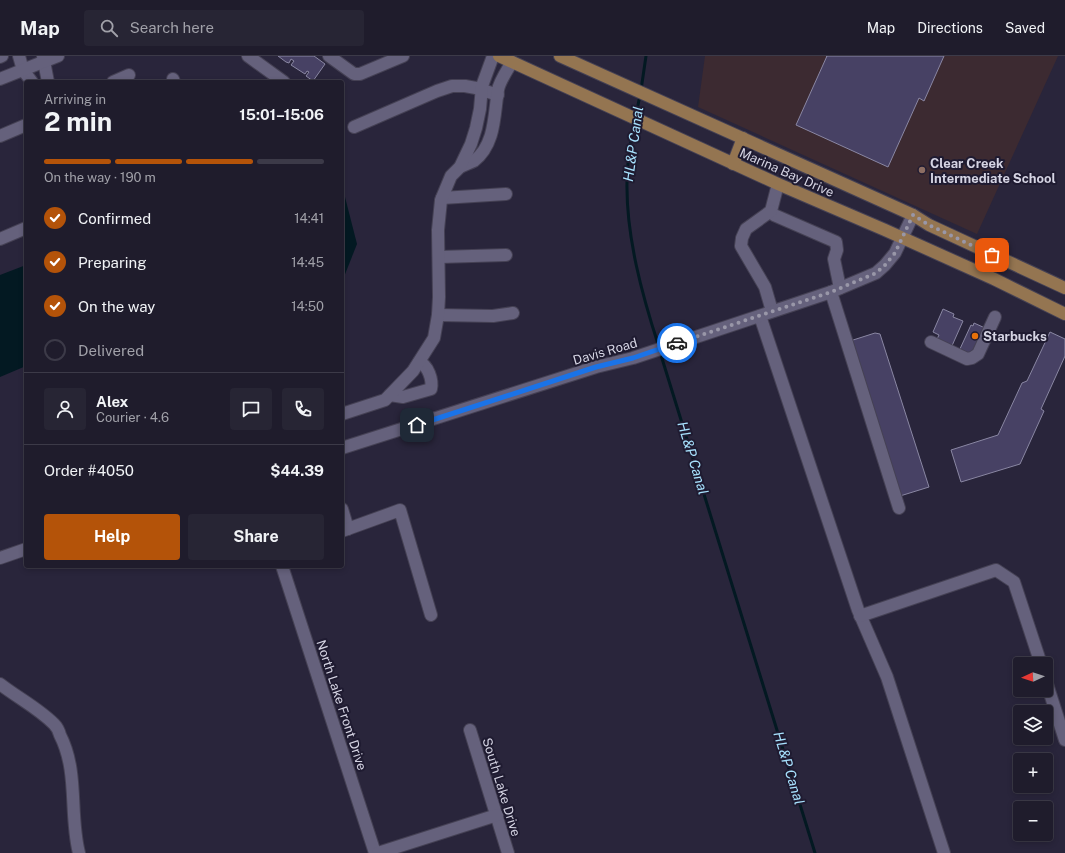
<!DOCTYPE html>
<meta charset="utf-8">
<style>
:root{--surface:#1f1c2c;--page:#272534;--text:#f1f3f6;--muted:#a1a1a9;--line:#3c3a48;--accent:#b45309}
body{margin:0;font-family:"Public Sans",sans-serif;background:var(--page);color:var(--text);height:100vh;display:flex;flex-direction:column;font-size:15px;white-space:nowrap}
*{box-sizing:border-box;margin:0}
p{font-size:13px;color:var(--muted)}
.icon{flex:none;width:22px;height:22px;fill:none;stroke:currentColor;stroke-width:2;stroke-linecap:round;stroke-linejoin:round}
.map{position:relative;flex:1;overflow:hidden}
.side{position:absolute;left:24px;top:24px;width:320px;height:488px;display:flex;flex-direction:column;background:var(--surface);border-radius:4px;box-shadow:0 2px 6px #0003,0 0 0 1px var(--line)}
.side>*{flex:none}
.needle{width:26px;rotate:267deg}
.tools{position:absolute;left:1013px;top:601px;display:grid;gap:8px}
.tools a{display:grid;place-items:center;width:40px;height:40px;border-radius:4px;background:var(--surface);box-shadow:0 2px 6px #0003,0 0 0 1px var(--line);font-size:20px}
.pin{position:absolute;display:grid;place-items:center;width:34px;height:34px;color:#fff;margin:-17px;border-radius:8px;box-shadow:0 2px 6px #0006}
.courier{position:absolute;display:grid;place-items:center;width:40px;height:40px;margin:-20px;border:3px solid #1a73e8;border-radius:50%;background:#fff;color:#222;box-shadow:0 1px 5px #0007}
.overview em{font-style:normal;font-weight:700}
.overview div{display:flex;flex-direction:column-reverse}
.overview{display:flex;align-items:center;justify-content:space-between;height:68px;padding:0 20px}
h1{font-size:26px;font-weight:700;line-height:30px}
.bar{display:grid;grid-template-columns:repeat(4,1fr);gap:6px 4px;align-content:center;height:48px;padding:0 20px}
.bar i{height:5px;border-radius:3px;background:var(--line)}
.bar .current{background:var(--accent)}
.bar p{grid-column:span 4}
.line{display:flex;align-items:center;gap:10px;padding:0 20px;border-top:1px solid var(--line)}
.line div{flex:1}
.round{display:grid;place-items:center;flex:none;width:42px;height:42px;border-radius:4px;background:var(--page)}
ol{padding:0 20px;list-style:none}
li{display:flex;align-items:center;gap:12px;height:44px}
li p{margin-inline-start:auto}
li .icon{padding:4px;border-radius:50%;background:var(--accent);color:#fff;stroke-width:4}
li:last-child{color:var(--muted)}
li i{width:22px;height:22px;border:2px solid var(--line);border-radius:50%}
.primary-button{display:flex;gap:8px;margin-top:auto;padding:8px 20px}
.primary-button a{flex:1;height:46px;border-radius:4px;background:var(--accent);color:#fff;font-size:16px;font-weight:700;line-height:46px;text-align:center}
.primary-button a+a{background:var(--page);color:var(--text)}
header{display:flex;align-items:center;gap:24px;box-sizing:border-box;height:56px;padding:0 20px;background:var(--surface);border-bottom:1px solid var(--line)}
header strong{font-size:19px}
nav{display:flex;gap:22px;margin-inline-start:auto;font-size:14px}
.search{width:280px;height:36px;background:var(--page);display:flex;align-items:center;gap:10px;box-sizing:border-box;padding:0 14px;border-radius:4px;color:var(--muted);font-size:15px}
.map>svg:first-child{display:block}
.education{fill:#3c2a31}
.water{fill:#031922}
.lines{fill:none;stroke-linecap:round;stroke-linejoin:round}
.stream{stroke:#031922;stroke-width:3}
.building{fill:#474164;stroke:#8a87a3}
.minor-casing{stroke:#454154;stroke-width:14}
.major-casing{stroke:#454154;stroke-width:14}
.minor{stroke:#65617c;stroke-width:12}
.major{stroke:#947551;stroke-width:12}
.done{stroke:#9997a8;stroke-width:4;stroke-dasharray:0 7.2}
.route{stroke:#1a73e8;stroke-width:5}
.education-dot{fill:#8d6e63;stroke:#1f1b31;stroke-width:1.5}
.food-dot{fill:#e8710a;stroke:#1f1b31;stroke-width:1.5}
.labels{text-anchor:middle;stroke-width:4;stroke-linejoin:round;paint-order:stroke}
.poi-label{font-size:13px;font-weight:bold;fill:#d5d4e3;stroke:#1f1b31;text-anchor:start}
.street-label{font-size:13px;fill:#d5d4e3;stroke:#1f1b31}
.water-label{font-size:14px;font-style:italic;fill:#a7e1fd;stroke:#1f1b31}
</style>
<header>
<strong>Map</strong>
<div class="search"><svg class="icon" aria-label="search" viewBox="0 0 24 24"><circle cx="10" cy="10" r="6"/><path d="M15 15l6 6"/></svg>Search here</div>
<nav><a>Map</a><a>Directions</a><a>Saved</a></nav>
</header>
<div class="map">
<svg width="1065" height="797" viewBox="0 0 1065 797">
<rect width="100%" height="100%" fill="#29253b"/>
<path class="education" d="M705,0H1058L977,178L698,51Z"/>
<g class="water">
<path d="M342,139L345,141L357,188L342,226Z"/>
<path d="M26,209V310L0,321V219Z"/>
</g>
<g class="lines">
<g class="stream">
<path d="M641,34L646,0"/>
<path d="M636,59L640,39"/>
<path d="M635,65C631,83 627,107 627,126C626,180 642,239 659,291"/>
<path d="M660,296L815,797"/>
</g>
</g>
<g class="building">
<path d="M278,0H314L325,8L313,25L306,20L309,16L307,15L305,18L291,9L294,5L291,3L289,7L286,6Z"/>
<path d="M826,0H944L924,45L919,42L888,111L796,69L827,0Z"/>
<path d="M943,253L954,258L953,261L963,265L951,292L936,285L939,279L933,276Z"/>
<path d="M974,267L985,272L973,299L959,295L971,269L973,270Z"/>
<path d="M1050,276L1065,283V300L1041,353L1044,355L1020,408L961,426L951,394L998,379L1022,327L1027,325Z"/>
<path d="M875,277L880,278L929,431L900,440L850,285Z"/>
</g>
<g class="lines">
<defs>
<g id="minor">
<path d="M19,0L23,14L32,26"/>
<path d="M43,0L48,26"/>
<path d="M248,0L284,26"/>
<path d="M329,0L354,18H360L403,0"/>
<path d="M0,1L2,0"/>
<path d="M0,23L58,0"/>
<path d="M173,23L174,26"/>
<path d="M113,26L129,19"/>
<path d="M354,71L437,35L452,30H465L476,32L498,39"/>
<path d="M0,80L26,69"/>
<path d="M460,111C464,109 470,107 474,105C496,88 494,57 498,34C499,26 508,13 512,6"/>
<path d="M778,128L771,155L774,159L836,186L837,194L834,203L840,232"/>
<path d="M442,142L506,138"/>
<path d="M771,155L746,173L742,182L741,190L765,231L772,255"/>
<path d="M0,183L26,172"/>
<path d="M439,201L506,199"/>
<path d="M831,236L899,452"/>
<path d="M438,259L493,260L513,257"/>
<path d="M760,260L858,554L887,621L944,797"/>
<path d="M931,286L967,303L972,302L978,298L995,261"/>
<path d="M390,339L403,341L431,333C433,324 428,309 419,306"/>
<path d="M342,358L385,344L413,315L434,282L438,259L439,241L438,174L441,144L451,120L460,111L471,88L476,72L480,53L482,30L493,0"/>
<path d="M342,392L596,311L633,302L831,236L876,217L885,209L895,197L913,159"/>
<path d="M342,453L348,473"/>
<path d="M342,475L400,454L431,559"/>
<path d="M0,502L26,493"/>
<path d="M282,510L375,797"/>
<path d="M860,560L996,514L1014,526L1041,608"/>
<path d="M1046,625L1065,684"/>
<path d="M0,628C18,642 38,652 54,668C57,671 59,675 60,679C79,716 69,758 79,797"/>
<path d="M470,674L508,797"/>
<path d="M378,797L497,759"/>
</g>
<g id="major">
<path d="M499,0L778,128L885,174L994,223L1065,258"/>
<path d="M560,0L913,159L929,169L1065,232"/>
<path d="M733,108L743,82"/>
</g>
</defs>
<use href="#minor" class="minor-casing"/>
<use href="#major" class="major-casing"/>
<use href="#minor" class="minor"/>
<use href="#major" class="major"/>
</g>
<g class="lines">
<path class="done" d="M677,287L831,236L876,217L885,209L895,197L913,159L929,169L992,199"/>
<path class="route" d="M417,369L596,311L633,302L677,287"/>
</g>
<circle class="education-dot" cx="922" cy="114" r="4"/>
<circle class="food-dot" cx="975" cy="280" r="4"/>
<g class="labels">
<g class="poi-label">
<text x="930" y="112">Clear Creek<tspan x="930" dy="15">Intermediate School</tspan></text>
<text x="983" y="285">Starbucks</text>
</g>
<g class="street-label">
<text transform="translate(787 116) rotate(24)" y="5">Marina Bay Drive</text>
<text transform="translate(605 295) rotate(-16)" y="5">Davis Road</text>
<text transform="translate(342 649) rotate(72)" y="5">North Lake Front Drive</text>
<text transform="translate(502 731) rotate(73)" y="5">South Lake Drive</text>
</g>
<g class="water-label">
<text transform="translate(633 88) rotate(-82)" y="5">HL&amp;P Canal</text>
<text transform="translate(693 402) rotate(73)" y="5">HL&amp;P Canal</text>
<text transform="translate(789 712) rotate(73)" y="5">HL&amp;P Canal</text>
</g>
</g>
</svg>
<div class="tools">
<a><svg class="needle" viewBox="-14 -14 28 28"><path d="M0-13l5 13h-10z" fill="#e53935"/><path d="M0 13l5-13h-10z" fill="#a1a1a9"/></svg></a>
<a><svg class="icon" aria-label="layers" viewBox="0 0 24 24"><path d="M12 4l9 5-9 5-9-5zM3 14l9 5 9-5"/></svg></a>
<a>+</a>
<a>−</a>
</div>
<div class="pin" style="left:992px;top:199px;background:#ea580c"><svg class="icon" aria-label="bag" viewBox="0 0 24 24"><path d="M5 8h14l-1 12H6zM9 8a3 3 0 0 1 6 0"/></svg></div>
<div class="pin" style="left:417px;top:369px;background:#1f2937"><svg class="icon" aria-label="home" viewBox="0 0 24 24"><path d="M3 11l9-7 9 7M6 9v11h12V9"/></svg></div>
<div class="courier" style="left:677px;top:287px"><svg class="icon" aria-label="car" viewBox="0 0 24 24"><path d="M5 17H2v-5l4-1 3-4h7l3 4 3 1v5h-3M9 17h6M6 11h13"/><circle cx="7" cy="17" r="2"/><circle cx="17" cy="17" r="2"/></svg></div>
<section class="side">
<div class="overview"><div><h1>2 min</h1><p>Arriving in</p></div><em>15:01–15:06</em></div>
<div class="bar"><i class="current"></i><i class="current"></i><i class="current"></i><i></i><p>On the way · 190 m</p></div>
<ol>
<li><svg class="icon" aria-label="check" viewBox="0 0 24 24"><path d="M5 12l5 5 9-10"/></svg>Confirmed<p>14:41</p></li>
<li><svg class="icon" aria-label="check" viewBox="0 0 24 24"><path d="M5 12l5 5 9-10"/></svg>Preparing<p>14:45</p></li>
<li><svg class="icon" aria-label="check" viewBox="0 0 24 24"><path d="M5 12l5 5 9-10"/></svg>On the way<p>14:50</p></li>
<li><i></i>Delivered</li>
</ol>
<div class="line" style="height:72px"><a class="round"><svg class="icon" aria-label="person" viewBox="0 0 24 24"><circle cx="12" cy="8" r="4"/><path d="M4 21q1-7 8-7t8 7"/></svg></a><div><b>Alex</b><p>Courier · 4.6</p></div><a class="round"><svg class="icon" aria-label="chat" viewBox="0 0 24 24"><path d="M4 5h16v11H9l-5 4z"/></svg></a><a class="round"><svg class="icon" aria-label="phone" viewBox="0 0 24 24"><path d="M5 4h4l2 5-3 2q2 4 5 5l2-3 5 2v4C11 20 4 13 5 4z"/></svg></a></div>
<div class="line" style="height:52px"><div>Order #4050</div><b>$44.39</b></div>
<div class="primary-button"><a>Help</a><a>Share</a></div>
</section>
</div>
